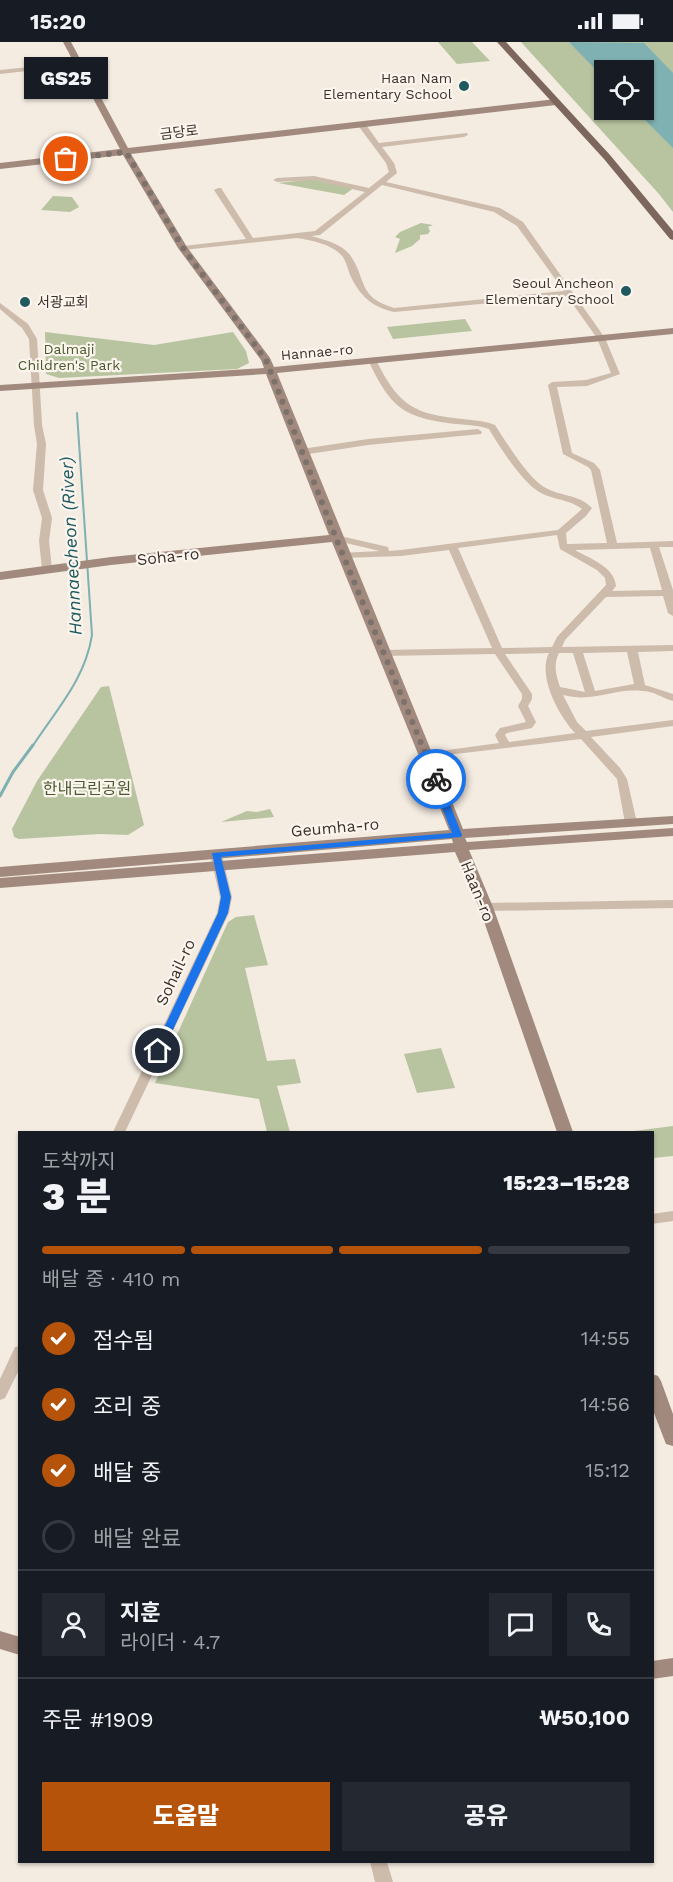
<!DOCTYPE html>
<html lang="ko">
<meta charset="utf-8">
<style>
:root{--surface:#171b24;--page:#242831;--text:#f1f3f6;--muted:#9ea1a6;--line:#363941;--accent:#b45309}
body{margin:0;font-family:"Work Sans","Noto Sans KR",sans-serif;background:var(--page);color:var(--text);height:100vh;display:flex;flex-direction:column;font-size:22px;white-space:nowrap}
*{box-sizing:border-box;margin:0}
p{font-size:20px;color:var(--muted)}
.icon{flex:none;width:33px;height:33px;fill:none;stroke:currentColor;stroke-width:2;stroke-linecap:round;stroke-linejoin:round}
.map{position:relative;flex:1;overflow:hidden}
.side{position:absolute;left:18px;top:1089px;width:636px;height:732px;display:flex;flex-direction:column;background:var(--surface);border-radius:0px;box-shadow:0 2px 4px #0004}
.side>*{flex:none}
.fabs{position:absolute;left:594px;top:18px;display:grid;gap:12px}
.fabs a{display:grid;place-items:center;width:60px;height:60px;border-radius:0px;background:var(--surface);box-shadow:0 2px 4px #0004;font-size:30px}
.pin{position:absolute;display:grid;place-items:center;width:51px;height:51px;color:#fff;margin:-26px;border:3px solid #fff;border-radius:50%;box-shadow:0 2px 6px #0007}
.courier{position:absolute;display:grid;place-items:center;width:60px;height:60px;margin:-30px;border:4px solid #1a73e8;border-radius:50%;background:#fff;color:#222;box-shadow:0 2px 8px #0007}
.bubble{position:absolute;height:42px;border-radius:0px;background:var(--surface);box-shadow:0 2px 4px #0004;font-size:20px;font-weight:800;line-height:42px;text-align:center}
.overview em{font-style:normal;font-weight:800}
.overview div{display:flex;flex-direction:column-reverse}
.overview{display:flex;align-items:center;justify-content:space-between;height:102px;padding:0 24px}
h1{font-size:39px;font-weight:800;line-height:45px}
.bar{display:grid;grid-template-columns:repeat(4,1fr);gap:9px 6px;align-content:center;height:72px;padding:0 24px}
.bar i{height:8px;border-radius:4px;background:var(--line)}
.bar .on{background:var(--accent)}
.bar p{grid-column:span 4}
.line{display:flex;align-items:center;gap:15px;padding:0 24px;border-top:2px solid var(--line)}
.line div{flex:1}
.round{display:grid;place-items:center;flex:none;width:63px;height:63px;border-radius:0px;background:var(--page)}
ol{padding:0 24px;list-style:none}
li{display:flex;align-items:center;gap:18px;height:66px}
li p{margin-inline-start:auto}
li .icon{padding:6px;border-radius:50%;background:var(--accent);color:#fff;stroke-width:4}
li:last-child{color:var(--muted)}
li i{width:33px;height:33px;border:3px solid var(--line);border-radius:50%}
.button{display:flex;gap:12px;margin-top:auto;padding:12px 24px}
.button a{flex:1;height:69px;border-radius:0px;background:var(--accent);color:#fff;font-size:24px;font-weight:800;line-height:69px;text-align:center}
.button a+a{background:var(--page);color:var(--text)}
.status{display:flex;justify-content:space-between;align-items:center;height:42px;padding:0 30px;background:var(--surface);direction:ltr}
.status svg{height:16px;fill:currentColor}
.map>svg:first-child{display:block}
.green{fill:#b8c4a0;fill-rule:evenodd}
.water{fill:#7fb0b2}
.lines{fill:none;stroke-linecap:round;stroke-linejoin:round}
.stream-far1{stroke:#7fb0b2;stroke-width:2}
.stream{stroke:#7fb0b2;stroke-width:3}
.street{fill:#cdbbac;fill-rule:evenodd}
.secondary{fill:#a18a7d;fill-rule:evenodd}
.primary{fill:#7d675c;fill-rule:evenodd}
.route{fill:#1a73e8}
.done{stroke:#7c716b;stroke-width:6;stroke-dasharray:0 10.8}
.poi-dot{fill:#1f5a5e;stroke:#fbf5ee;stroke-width:2}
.labels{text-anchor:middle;stroke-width:4.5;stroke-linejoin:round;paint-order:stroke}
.far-poi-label{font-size:14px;fill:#3b302b;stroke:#fbf5ee;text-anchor:end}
.far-street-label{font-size:14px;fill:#3b302b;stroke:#fbf5ee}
.far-park-label{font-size:14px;fill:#4a5a2e;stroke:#fbf5ee}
.street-label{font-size:16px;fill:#3b302b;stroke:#fbf5ee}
.park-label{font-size:16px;fill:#4a5a2e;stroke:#fbf5ee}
.water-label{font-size:18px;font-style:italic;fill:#1f5a5e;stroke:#fbf5ee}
</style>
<div class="status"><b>15:20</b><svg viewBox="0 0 49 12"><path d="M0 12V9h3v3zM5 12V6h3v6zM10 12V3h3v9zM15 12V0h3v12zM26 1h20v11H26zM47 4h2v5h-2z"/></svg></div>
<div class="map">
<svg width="673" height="1840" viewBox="0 0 673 1840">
<rect width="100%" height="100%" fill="#f4ebe1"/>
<g class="green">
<path d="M438,0H472L490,19L457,22Z"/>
<path d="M521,0H673V170L659,152ZM604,28H644V68H604Z"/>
<path d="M315,137L355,145L344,153L278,141Z"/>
<path d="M53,154L72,155L79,165L70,170L41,168Z"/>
<path d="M421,181L433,183L428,185L430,189L428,192L420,193V197L412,204L395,211L400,197L395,195L400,190Z"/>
<path d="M465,277L472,289L393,297L387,285Z"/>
<path d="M45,290L154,303L233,290L246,309L249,321L237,327L59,336L46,332Z"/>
<path d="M109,644L144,783L128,793L99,792L19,797L14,795L12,787L37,739L101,645Z"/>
<path d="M270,767L274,775L221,780L247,769L257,770Z"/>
<path d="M254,873L268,923L245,926L267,1019L295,1017L301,1041L277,1044L290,1090H267L259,1057L155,1041L228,880L236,875Z"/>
<path d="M441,1006L455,1046L417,1051L404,1012Z"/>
<path d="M673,1084V1114L653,1116L652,1090H626Z"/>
</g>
<path class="water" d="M569,0L644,1L673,31V106L635,68H644V28H604V36Z"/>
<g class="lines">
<path class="stream-far1" d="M32,705C56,668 85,638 92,593L77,371"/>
<path class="stream" d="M0,754L13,730L33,703"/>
<g class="street">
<path d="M79,20L82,22L81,23L0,32V28Z"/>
<path d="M358,80H364L379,101L467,91L468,93L464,95L382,105L394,121L397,131L386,140L500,166L523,180L605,296L620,332L587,344L557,345L572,411L594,421L600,428L617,501L673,499V505H659L673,548V574L668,571L663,554L606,555L565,598L562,605L673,603V609L638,610L645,643L673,652V659C662,656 654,649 642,649C613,646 594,661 563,653L577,680L586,689L673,678V684L591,695L620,726L627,737L637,781L635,783H627L625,781L617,737L581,697L422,716L421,714L426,711L499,701L495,693L500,686L526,680L518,664L522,657V652L495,612L383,614L378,611L383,608L492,606L449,508L401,514L343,516L338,513L340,511L380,509L333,498L331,496L336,493L388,505L389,509L401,508L558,488L582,467C568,456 548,458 535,447C519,435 499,404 489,387C478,383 467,383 456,382C404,376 391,366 369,320L373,317L377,320C397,359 410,371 454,376C468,378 482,378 495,383C506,400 525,431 541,443C557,455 578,451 592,466L586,474L566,491L567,502L607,501L591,428L588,425L563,412L548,343L552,340L586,338L611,331L597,296L567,254L394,270C372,265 360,254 350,233C348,227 346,220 343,215C334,203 311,198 297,196L183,208L179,206L183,204L246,197L214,148L218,146H221L253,196L315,189L365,150L314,138L277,140L273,138L277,136L314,134L369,146L389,130L386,121L357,82ZM382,143L494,170L517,184L564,249L394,266C357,255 367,237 350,213C342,202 323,197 311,194L320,193ZM557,493L560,507L597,528L605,536L606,543L557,595L552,605L502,606L458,506ZM650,506L662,548L612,549L616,544C614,524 590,517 575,508ZM627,610L634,642L595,649L583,611ZM549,611C537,634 559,674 575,691L509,700L505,693L507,691L532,686L536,680L528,664L532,657V652L505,612ZM559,611H573L585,650L560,645C556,633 553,623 559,611Z"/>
<path d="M0,261L28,282L37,297L42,383L46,402L43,448L52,476L49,499L52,527L47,530L42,527L39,499L42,476L33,448L37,402L34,383L29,297L22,286L0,267Z"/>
<path d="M478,387L482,390L481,392L368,403L302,413L297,410L302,407L368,397Z"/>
<path d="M216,809L222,813L232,855L229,871L125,1090H113L217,871L220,855L210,813Z"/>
<path d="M673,858V866L486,869L480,865L486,861Z"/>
<path d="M673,1169V1179L652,1182V1172Z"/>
<path d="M20,1304V1326L5,1356L0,1358V1337L15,1305Z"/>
<path d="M370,1820H387L393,1840H375Z"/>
</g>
<g class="secondary">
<path d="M63,0H71L128,106L556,57L560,60L556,63L131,112L187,205L270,316L274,325L673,286V292L277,331L463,787L673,774V782L465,796L467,800L673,786V794L469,808L493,865L573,1090H557L479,865L455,810L0,846V836L453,801L452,797L0,835V825L449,788L332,500L111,523L0,538V530L111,515L329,493L266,332L0,349V343L264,326L261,318L178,206L123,113L0,127V121L120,107Z"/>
<path d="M652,1332L658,1334L661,1339L673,1372V1404L666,1402L652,1366Z"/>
<path d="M0,1589L20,1595V1613L0,1607Z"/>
<path d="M673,1616V1634L652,1637V1619Z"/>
</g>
<path class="primary" d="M497,0H506L610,113L673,189V198L670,197L604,117Z"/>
</g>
<path class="route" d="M436,734L440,737L462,793L461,795L221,815L231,855L228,871L163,1009L158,1012L154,1011L153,1009L218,871L221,855L212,811L452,791L431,737Z"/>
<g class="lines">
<path class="done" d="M66,117L126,110L183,206L266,318L336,496L436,737"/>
</g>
<g class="poi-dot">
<circle cx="464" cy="44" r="6"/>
<circle cx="626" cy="249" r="6"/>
<circle cx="25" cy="260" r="6"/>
</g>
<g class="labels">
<g class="far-poi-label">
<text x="452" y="41">Haan Nam<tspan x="452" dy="16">Elementary School</tspan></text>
<text x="614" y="246">Seoul Ancheon<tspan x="614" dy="16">Elementary School</tspan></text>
<text x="37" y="265" text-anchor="start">서광교회</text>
</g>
<g class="far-street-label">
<text transform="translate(179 90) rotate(-7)" y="5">금당로</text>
<text transform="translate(317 310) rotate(-5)" y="5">Hannae-ro</text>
</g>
<g class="far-park-label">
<text x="69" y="312">Dalmaji<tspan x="69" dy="16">Children's Park</tspan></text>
</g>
<g class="street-label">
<text transform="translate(168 514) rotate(-6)" y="6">Soha-ro</text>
<text transform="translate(335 785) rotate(-5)" y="6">Geumha-ro</text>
<text transform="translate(478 849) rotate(68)" y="6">Haan-ro</text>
<text transform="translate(175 930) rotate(-65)" y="6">Sohail-ro</text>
</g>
<g class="park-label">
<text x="87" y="752">한내근린공원</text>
</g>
<g class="water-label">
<text transform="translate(71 504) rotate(-93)" y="6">Hannaecheon (River)</text>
</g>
</g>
</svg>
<div class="fabs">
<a><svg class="icon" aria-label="locate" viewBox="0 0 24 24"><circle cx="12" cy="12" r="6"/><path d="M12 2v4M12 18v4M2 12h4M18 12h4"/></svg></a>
</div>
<div class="pin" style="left:66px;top:117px;background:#ea580c"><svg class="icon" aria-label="bag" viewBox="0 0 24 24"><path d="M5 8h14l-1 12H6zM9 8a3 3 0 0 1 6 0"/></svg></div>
<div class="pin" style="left:158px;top:1009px;background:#1f2937"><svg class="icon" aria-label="home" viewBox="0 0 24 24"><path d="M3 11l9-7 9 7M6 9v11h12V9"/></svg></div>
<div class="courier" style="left:436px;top:737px"><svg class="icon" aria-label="bike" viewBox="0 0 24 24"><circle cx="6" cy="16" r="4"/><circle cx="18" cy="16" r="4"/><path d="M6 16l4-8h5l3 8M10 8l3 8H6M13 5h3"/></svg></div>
<div class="bubble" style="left:24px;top:15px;width:84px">GS25</div>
<section class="side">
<div class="overview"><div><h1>3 분</h1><p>도착까지</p></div><em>15:23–15:28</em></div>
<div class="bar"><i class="on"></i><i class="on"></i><i class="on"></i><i></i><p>배달 중 · 410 m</p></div>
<ol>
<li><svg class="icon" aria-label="check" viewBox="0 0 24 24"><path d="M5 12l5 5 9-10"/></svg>접수됨<p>14:55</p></li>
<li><svg class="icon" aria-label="check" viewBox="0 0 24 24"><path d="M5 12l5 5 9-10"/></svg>조리 중<p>14:56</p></li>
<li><svg class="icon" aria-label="check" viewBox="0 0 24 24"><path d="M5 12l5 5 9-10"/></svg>배달 중<p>15:12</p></li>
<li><i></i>배달 완료</li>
</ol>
<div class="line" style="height:108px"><a class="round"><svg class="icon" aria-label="person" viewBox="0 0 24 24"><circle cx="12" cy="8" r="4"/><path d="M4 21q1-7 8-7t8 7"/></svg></a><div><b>지훈</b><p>라이더 · 4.7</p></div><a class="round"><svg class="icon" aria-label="chat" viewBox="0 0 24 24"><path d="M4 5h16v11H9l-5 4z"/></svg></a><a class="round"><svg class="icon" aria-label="phone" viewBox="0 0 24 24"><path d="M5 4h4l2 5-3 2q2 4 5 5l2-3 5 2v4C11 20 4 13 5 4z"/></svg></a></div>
<div class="line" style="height:78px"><div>주문 #1909</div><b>₩50,100</b></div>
<div class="button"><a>도움말</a><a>공유</a></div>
</section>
</div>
